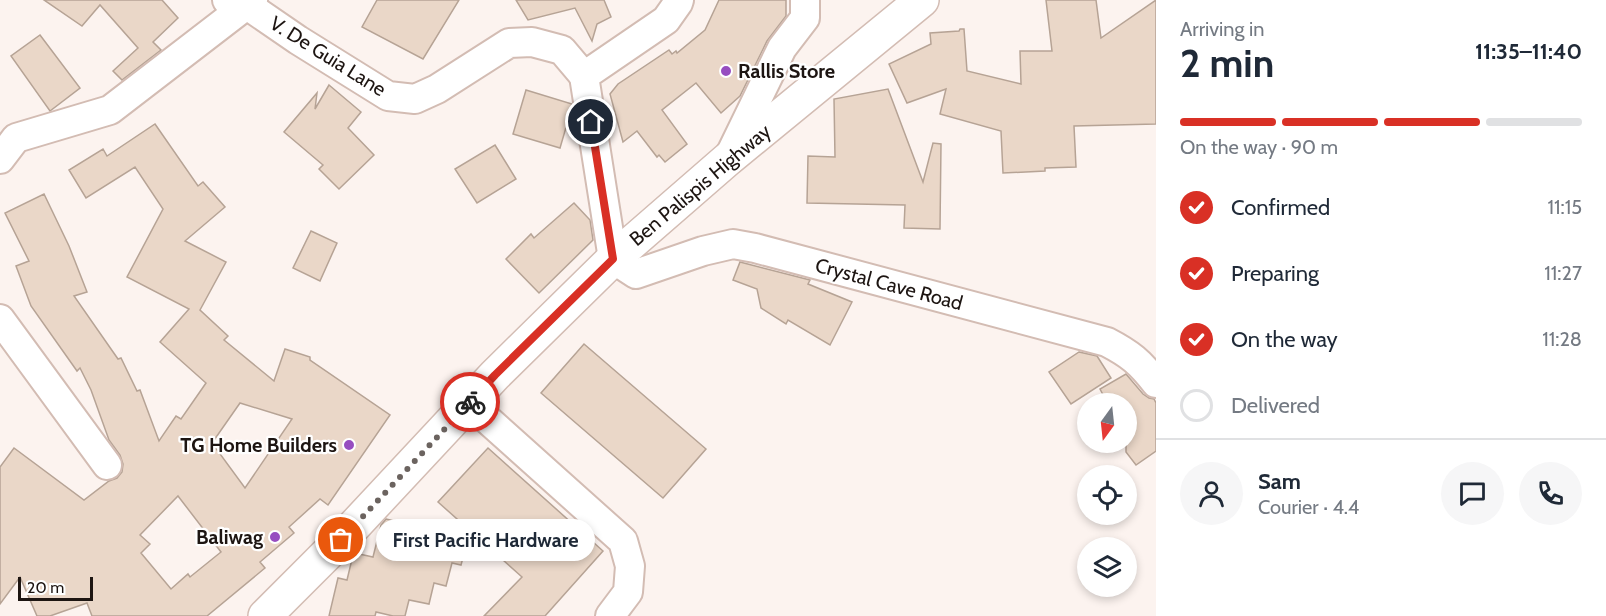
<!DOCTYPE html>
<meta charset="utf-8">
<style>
:root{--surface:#fff;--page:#f6f6f7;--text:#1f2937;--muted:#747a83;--line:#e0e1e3;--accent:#d93025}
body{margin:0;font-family:Cabin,sans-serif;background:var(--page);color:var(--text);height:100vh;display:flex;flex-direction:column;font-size:22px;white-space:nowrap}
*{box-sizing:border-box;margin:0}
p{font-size:20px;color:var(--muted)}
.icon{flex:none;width:33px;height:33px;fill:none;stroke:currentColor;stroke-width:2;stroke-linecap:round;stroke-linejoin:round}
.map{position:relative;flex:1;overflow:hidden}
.panel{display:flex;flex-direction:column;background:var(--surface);width:450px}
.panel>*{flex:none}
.needle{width:39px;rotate:195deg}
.buttons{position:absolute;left:1077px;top:393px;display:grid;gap:12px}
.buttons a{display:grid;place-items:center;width:60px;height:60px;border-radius:50%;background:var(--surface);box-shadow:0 3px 9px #0003;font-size:30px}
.scale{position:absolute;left:18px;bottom:15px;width:75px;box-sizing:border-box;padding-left:6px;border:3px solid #1d1512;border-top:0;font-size:16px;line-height:21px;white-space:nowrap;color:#1d1512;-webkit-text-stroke:4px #fff;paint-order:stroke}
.pin{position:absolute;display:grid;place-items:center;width:51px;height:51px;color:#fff;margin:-26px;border:3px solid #fff;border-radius:50%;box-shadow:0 2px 6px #0007}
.courier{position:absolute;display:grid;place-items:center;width:60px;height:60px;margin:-30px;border:4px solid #d93025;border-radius:50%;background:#fff;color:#222;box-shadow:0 2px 8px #0007}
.bubble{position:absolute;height:42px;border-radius:21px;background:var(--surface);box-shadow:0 3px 9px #0003;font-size:20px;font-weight:800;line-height:42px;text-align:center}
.summary em{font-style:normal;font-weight:800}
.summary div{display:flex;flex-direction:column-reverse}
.summary{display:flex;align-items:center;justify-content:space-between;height:102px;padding:0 24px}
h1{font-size:39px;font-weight:800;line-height:45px}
.bar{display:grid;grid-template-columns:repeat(4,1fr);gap:9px 6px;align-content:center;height:72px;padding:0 24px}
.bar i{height:8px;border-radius:4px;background:var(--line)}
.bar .active{background:var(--accent)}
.bar p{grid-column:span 4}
.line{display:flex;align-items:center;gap:15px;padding:0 24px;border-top:2px solid var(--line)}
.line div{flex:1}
.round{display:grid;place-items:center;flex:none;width:63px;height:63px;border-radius:32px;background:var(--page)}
ol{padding:0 24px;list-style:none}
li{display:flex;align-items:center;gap:18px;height:66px}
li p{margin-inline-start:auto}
li .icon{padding:6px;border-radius:50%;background:var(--accent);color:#fff;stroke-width:4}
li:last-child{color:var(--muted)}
li i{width:33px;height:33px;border:3px solid var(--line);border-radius:50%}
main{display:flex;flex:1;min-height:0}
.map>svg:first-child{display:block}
.building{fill:#ead7c8;stroke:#b6a395;stroke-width:1.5;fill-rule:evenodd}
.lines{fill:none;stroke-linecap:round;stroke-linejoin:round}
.minor-casing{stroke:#d3bcb3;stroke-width:32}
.major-casing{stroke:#d3bcb3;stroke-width:36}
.minor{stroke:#fff;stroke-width:28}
.major{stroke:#fff;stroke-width:33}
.done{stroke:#6b635f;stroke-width:6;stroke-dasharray:0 10.8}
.route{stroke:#d93025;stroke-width:8}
.poi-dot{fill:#974dc0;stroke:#fff;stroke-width:2}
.labels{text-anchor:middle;stroke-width:4.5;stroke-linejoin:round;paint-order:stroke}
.street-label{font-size:20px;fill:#1d1512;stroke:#fff}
.poi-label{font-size:20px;font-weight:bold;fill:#1d1512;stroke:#fff;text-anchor:end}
</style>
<main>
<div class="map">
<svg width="1156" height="616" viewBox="0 0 1156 616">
<rect width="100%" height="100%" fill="#fcf3ef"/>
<g class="building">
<path d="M44,0H162L178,18L153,42L161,50L122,80L113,71L138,48L100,5L82,26Z"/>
<path d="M377,0H459L423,59L362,27Z"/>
<path d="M516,0H604L611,17L597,24L592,41L575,8L528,20Z"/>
<path d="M719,0H786V16L767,41L740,96L721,113L696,83L662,110L687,144L665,162L659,155L657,157L637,131L623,142L610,94L618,84L669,50L672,54L676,51L677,53L705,30Z"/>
<path d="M1046,0H1096L1101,38L1156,0V124L1074,126L1076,167L1045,168V171L1003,173L1001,131L940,114L946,89L907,103L889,64L931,44L930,33L959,31L960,29H964L967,71L1021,84L1020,51H1052Z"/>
<path d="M40,35L80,88L50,111L11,56Z"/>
<path d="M329,85L361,112L348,128L374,155L339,189L319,169L323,165L284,132L317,93L315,109Z"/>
<path d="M888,89L923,182L933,143L941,144L940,229L904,228L905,205L807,203L808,156L835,157L834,99Z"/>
<path d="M526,90L572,104V107L560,148L513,134Z"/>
<path d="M155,124L198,186L203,182L225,207L185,241L226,262L200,310L228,336L224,340L274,381L285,349L310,357V360L390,415L328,505L320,499L289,527L294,533L260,562L265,568L207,616H92L87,603L50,616H37L20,577L0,604V467L14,448L84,500L109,481L117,478L122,472L123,464L120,455L109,440L91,390L80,368L77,371L31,306L16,266L29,261L5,213L44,194L69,246L87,292L74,296L118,359L121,358L137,391L140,390L159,441L176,416L181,419L206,383L160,342L189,309L127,277L163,209L135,167L86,198L69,170L103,149L107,156ZM240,403L292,419L245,488L212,443ZM178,496L221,552L190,577L188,574L171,589L141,553L150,544L140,535Z"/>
<path d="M495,145L516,179L477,203L455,169Z"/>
<path d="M574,203L590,220L593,240L539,293L506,259L531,234L534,238Z"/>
<path d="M311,231L337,243L320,281L293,268Z"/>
<path d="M740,262L810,280L808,284L852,302L830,345L788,320L786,324L761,308L757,289L733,280Z"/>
<path d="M584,344L706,449L663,498L541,393Z"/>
<path d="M1079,352L1097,356L1111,378L1071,404L1049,372Z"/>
<path d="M1126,374L1143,394L1149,398L1154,399L1156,403V451L1136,465L1126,452V404H1108L1100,389Z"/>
<path d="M488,448L603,551L545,616H484L522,577L438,502Z"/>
<path d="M386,519L468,539L461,565L452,563L446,586L434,583L429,604L409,600L405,616H393L376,612L375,616H329L338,578L347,580L353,555L355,553L373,557L381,525Z"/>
</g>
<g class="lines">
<defs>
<g id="minor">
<path d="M227,0L247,5L298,40L388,96L415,99L437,89L509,43L532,42L562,50L584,76"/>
<path d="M679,0L678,3L666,20L584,76L613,259L636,274L703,251L733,244L755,248L1107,342C1130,354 1140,362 1156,383"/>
<path d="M0,159L16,138L110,110L253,0"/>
<path d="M728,159L782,48L805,18V0"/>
<path d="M0,319L107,465"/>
<path d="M469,403L623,541L630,566L628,592L610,616"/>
</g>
<path id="major" d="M265,616L341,540L495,375L613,259L728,159L922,0"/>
</defs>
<use href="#minor" class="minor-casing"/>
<use href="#major" class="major-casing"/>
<use href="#minor" class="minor"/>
<use href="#major" class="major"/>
</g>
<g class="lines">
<path class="done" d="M341,540L470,402"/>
<path class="route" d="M470,402L495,375L613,259L591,122"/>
</g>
<g class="poi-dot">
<circle cx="726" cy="71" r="6"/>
<circle cx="349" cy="445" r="6"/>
<circle cx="275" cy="537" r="6"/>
</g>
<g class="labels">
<g class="street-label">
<text transform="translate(328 56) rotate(32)" y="7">V. De Guia Lane</text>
<text transform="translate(700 185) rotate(-40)" y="7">Ben Palispis Highway</text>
<text transform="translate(889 284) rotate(15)" y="7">Crystal Cave Road</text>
</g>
<g class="poi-label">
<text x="738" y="78" text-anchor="start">Rallis Store</text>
<text x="337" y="452">TG Home Builders</text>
<text x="263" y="544">Baliwag</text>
</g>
</g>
</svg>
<div class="buttons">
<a><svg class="needle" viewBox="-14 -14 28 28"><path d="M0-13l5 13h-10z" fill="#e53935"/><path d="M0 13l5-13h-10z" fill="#747a83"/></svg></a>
<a><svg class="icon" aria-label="locate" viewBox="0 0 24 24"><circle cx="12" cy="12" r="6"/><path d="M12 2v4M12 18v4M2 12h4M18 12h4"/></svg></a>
<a><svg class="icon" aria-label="layers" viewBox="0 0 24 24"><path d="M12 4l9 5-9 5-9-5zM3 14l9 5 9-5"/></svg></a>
</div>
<div class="scale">20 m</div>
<div class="pin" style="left:341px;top:540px;background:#ea580c"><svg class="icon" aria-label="bag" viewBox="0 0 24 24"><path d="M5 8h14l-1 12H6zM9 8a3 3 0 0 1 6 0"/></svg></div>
<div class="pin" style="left:591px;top:122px;background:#1f2937"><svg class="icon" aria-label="home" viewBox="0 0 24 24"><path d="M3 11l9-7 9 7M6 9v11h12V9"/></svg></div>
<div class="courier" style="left:470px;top:402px"><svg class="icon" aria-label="bike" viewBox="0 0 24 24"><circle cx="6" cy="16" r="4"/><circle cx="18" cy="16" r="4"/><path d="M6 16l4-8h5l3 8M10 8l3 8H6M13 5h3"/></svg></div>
<div class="bubble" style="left:376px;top:519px;width:219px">First Pacific Hardware</div>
</div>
<section class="panel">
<div class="summary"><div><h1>2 min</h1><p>Arriving in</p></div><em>11:35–11:40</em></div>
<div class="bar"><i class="active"></i><i class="active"></i><i class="active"></i><i></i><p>On the way · 90 m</p></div>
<ol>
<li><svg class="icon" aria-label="check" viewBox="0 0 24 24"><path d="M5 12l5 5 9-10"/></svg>Confirmed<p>11:15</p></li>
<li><svg class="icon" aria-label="check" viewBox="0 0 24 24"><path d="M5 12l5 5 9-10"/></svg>Preparing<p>11:27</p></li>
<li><svg class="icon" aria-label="check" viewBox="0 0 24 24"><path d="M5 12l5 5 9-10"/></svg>On the way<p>11:28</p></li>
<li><i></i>Delivered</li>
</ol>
<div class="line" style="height:108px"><a class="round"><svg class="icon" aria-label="person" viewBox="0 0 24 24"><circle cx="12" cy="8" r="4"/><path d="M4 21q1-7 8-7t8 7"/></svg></a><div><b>Sam</b><p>Courier · 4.4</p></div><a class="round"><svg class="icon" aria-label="chat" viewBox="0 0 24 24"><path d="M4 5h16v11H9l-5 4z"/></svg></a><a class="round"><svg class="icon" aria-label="phone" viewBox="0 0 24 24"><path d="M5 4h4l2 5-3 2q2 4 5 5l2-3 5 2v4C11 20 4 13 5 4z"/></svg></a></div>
</section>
</main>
